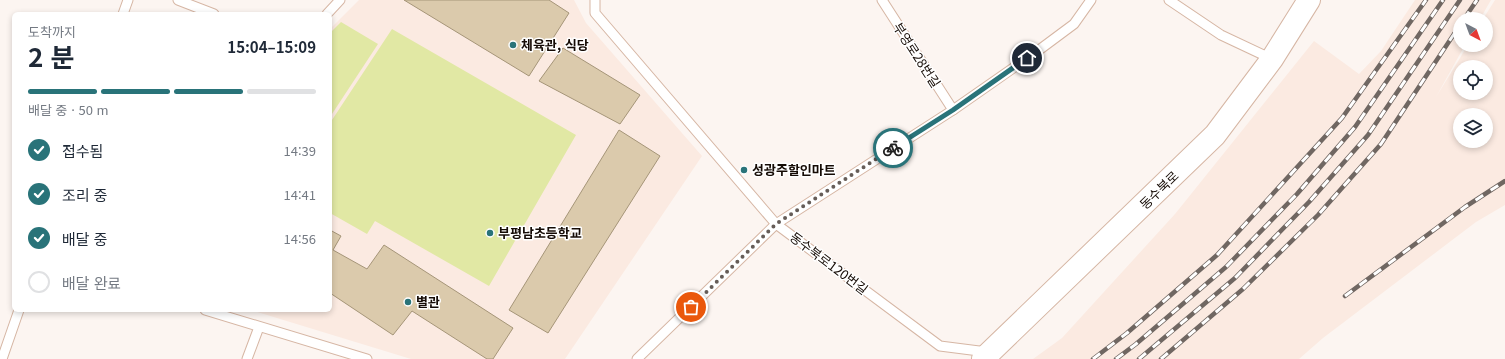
<!DOCTYPE html>
<html lang="ko">
<meta charset="utf-8">
<style>
:root{--surface:#fff;--page:#f2f2f3;--text:#1f2937;--muted:#747a83;--line:#e0e1e3;--accent:#297379}
body{margin:0;font-family:Georgia,"Noto Sans KR",serif;background:var(--page);color:var(--text);height:100vh;display:flex;flex-direction:column;font-size:15px;white-space:nowrap}
*{box-sizing:border-box;margin:0}
p{font-size:13px;color:var(--muted)}
.icon{flex:none;width:22px;height:22px;fill:none;stroke:currentColor;stroke-width:2;stroke-linecap:round;stroke-linejoin:round}
.map{position:relative;flex:1;overflow:hidden}
.sheet{position:absolute;left:12px;top:12px;width:320px;height:300px;display:flex;flex-direction:column;background:var(--surface);border-radius:6px;box-shadow:0 2px 6px #0003}
.sheet>*{flex:none}
.needle{width:26px;rotate:139deg}
.fabs{position:absolute;left:1453px;top:12px;display:grid;gap:8px}
.fabs a{display:grid;place-items:center;width:40px;height:40px;border-radius:50%;background:var(--surface);box-shadow:0 2px 6px #0003;font-size:20px}
.pin{position:absolute;display:grid;place-items:center;width:34px;height:34px;color:#fff;margin:-17px;border:2px solid #fff;border-radius:50%;box-shadow:0 1px 4px #0007}
.courier{position:absolute;display:grid;place-items:center;width:40px;height:40px;margin:-20px;border:3px solid #297379;border-radius:50%;background:#fff;color:#222;box-shadow:0 1px 5px #0007}
.overview em{font-style:normal;font-weight:700}
.overview div{display:flex;flex-direction:column-reverse}
.overview{display:flex;align-items:center;justify-content:space-between;height:68px;padding:0 16px}
h1{font-size:26px;font-weight:700;line-height:30px}
.bar{display:grid;grid-template-columns:repeat(4,1fr);gap:6px 4px;align-content:center;height:48px;padding:0 16px}
.bar i{height:5px;border-radius:3px;background:var(--line)}
.bar .active{background:var(--accent)}
.bar p{grid-column:span 4}
ol{padding:0 16px;list-style:none}
li{display:flex;align-items:center;gap:12px;height:44px}
li p{margin-inline-start:auto}
li .icon{padding:4px;border-radius:50%;background:var(--accent);color:#fff;stroke-width:4}
li:last-child{color:var(--muted)}
li i{width:22px;height:22px;border:2px solid var(--line);border-radius:50%}
.map>svg:first-child{display:block}
.built{fill:#fbeae1;fill-rule:evenodd}
.green{fill:#e1e8a4}
.building{fill:#dbcaac;stroke:#a59578}
.lines{fill:none;stroke-linecap:round;stroke-linejoin:round}
.lane-casing{stroke:#d6b6a4;stroke-width:11}
.secondary-casing{stroke:#d6b6a4;stroke-width:24}
.lane{stroke:#fff;stroke-width:9}
.secondary{stroke:#fff;stroke-width:22}
.rail-casing{stroke:#706762;stroke-width:4.5}
.rail{stroke:#fff;stroke-width:3;stroke-dasharray:9;stroke-linecap:butt}
.done{stroke:#665d58;stroke-width:4;stroke-dasharray:0 7.2}
.route{stroke:#297379;stroke-width:5}
.poi-dot{fill:#297379;stroke:#fff;stroke-width:1.5}
.labels{text-anchor:middle;stroke-width:3;stroke-linejoin:round;paint-order:stroke}
.poi-label{font-size:13px;font-weight:bold;fill:#150b05;stroke:#fff;text-anchor:start}
.street-label{font-size:13px;fill:#150b05;stroke:#fff}
</style>
<div class="map">
<svg width="1505" height="359" viewBox="0 0 1505 359">
<rect width="100%" height="100%" fill="#fcf5f1"/>
<g class="built">
<path d="M359,0H574L586,23L702,156L565,359H411L251,310H330V29Z"/>
<path d="M1415,0H1491L1480,19H1460V45H1465L1436,97L1468,45H1486V19H1483L1495,0H1505V205L1476,222L1323,338L1299,359H1033L1062,338L1175,214L1314,41L1359,74L1381,51ZM1460,67H1486V93H1460ZM1460,115H1486V141H1460Z"/>
</g>
<g class="green">
<path d="M341,22L378,44L330,117V33Z"/>
<path d="M392,29L576,135L489,286L375,221L367,234L330,213V123Z"/>
</g>
<g class="building">
<path d="M404,0H549L569,13L529,76Z"/>
<path d="M563,48L640,95L620,124L539,81Z"/>
<path d="M619,130L660,156L548,333L509,310Z"/>
<path d="M330,230L341,236L333,250L367,269L384,245L513,328L493,359H487L412,311L393,335L330,293Z"/>
</g>
<g class="lines">
<defs>
<g id="lane">
<path d="M178,0L214,14"/>
<path d="M595,0V13L776,224L940,346L987,352"/>
<path d="M882,0L953,110"/>
<path d="M1169,0L1221,35L1272,59"/>
<path d="M123,14L128,0"/>
<path d="M327,14L340,0"/>
<path d="M205,310L367,359"/>
<path d="M2,359L19,310"/>
<path d="M247,359L259,327"/>
<path d="M637,359L776,224L953,110L1039,50L1074,24L1091,0"/>
</g>
<path id="secondary" d="M983,359L1215,135L1272,59L1309,0"/>
</defs>
<use href="#lane" class="lane-casing"/>
<use href="#secondary" class="secondary-casing"/>
<use href="#lane" class="lane"/>
<use href="#secondary" class="secondary"/>
<defs>
<g id="rail">
<path d="M1464,19L1477,0"/>
<path d="M1345,296L1465,207L1505,181"/>
<path d="M1093,359L1127,333L1217,255L1342,118L1426,0"/>
<path d="M1116,359L1136,344L1226,267L1297,194L1355,127L1443,0"/>
<path d="M1139,359L1235,278L1309,202L1368,135L1460,0"/>
<path d="M1161,359L1243,289L1318,215L1381,144L1460,25"/>
</g>
</defs>
<use href="#rail" class="rail-casing"/>
<use href="#rail" class="rail"/>
</g>
<g class="lines">
<path class="done" d="M691,307L776,224L893,148"/>
<path class="route" d="M893,148L953,110L1027,58"/>
</g>
<g class="poi-dot">
<circle cx="513" cy="45" r="4"/>
<circle cx="744" cy="170" r="4"/>
<circle cx="490" cy="233" r="4"/>
<circle cx="408" cy="302" r="4"/>
</g>
<g class="labels">
<g class="poi-label">
<text x="521" y="50">체육관, 식당</text>
<text x="752" y="175">성광주할인마트</text>
<text x="498" y="238">부평남초등학교</text>
<text x="416" y="307">별관</text>
</g>
<g class="street-label">
<text transform="translate(917 55) rotate(57)" y="5">부영로28번길</text>
<text transform="translate(1159 190) rotate(-44)" y="5">동수북로</text>
<text transform="translate(829 263) rotate(37)" y="5">동수북로120번길</text>
</g>
</g>
</svg>
<div class="fabs">
<a><svg class="needle" viewBox="-14 -14 28 28"><path d="M0-13l5 13h-10z" fill="#e53935"/><path d="M0 13l5-13h-10z" fill="#747a83"/></svg></a>
<a><svg class="icon" aria-label="locate" viewBox="0 0 24 24"><circle cx="12" cy="12" r="6"/><path d="M12 2v4M12 18v4M2 12h4M18 12h4"/></svg></a>
<a><svg class="icon" aria-label="layers" viewBox="0 0 24 24"><path d="M12 4l9 5-9 5-9-5zM3 14l9 5 9-5"/></svg></a>
</div>
<div class="pin" style="left:691px;top:307px;background:#ea580c"><svg class="icon" aria-label="bag" viewBox="0 0 24 24"><path d="M5 8h14l-1 12H6zM9 8a3 3 0 0 1 6 0"/></svg></div>
<div class="pin" style="left:1027px;top:58px;background:#1f2937"><svg class="icon" aria-label="home" viewBox="0 0 24 24"><path d="M3 11l9-7 9 7M6 9v11h12V9"/></svg></div>
<div class="courier" style="left:893px;top:148px"><svg class="icon" aria-label="bike" viewBox="0 0 24 24"><circle cx="6" cy="16" r="4"/><circle cx="18" cy="16" r="4"/><path d="M6 16l4-8h5l3 8M10 8l3 8H6M13 5h3"/></svg></div>
<section class="sheet">
<div class="overview"><div><h1>2 분</h1><p>도착까지</p></div><em>15:04–15:09</em></div>
<div class="bar"><i class="active"></i><i class="active"></i><i class="active"></i><i></i><p>배달 중 · 50 m</p></div>
<ol>
<li><svg class="icon" aria-label="check" viewBox="0 0 24 24"><path d="M5 12l5 5 9-10"/></svg>접수됨<p>14:39</p></li>
<li><svg class="icon" aria-label="check" viewBox="0 0 24 24"><path d="M5 12l5 5 9-10"/></svg>조리 중<p>14:41</p></li>
<li><svg class="icon" aria-label="check" viewBox="0 0 24 24"><path d="M5 12l5 5 9-10"/></svg>배달 중<p>14:56</p></li>
<li><i></i>배달 완료</li>
</ol>
</section>
</div>
